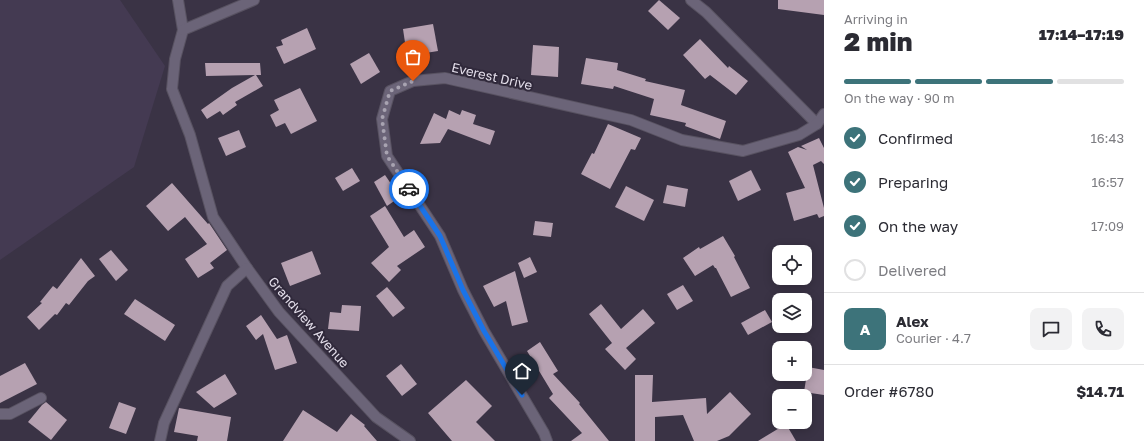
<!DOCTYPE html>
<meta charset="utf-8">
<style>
:root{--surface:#fff;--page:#f2f2f3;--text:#2b2b33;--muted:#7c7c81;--line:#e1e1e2;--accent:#3d737a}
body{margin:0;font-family:"Golos Text",sans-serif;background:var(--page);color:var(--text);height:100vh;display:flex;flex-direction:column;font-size:15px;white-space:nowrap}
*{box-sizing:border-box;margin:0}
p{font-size:13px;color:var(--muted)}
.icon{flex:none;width:22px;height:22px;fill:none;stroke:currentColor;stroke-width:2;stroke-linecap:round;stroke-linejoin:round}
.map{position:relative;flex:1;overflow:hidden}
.side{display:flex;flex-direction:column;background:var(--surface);width:320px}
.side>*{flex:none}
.controls{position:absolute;left:772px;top:245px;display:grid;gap:8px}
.controls a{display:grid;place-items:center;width:40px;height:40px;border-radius:8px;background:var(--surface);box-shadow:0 2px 10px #0003;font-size:20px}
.pin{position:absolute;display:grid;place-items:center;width:34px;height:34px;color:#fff;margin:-41px -17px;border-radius:50% 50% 50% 0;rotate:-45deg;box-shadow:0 0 4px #0007}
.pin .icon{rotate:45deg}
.courier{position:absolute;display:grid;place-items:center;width:40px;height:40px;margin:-20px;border:3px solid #1a73e8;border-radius:50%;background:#fff;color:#222;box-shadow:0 1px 5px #0007}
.summary em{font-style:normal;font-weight:800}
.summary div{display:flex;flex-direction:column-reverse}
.summary{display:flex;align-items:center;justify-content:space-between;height:68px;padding:0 20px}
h1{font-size:26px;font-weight:800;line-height:30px}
.bar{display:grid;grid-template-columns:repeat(4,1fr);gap:6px 4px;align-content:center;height:48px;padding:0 20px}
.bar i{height:5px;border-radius:3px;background:var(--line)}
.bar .on{background:var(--accent)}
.bar p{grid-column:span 4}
.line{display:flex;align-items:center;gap:10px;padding:0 20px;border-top:1px solid var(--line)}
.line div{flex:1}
.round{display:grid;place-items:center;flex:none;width:42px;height:42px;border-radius:8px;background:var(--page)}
ol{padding:0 20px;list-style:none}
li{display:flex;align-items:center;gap:12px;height:44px}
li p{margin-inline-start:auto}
li .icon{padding:4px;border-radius:50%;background:var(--accent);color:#fff;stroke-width:4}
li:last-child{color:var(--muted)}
li i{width:22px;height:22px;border:2px solid var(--line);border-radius:50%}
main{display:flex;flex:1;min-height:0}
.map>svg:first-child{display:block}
.built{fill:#443a52}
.building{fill:#b6a1b1}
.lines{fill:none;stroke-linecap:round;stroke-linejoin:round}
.minor-casing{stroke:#585261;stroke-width:12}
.minor{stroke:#6b6478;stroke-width:10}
.done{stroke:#a8a3b1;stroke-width:4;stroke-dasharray:0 7.2}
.route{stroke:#1a73e8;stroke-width:5}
.labels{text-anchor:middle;stroke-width:4;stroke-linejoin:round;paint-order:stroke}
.street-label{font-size:13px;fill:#e4dfeb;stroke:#30293b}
</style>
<main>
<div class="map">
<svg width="824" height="441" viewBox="0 0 824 441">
<rect width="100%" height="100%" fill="#3a3345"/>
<path class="built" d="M0,0H120L165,66L134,167L0,260Z"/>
<g class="building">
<path d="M659,0L680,18L668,30L648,11Z"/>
<path d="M778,0H824V15L778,9Z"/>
<path d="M433,24L438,51L407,56L403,29Z"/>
<path d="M307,28L316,49L284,64L276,47L283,45L281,40Z"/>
<path d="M700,39L728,68L729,66L748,81L736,95L710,75L705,79L683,55Z"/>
<path d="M533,45L559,47L558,77L531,75Z"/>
<path d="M369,53L380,72L361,84L350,64Z"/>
<path d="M586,58L618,63L617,70L646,79L645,81L685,90L681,105L726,121L720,139L685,126L686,123L650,115L654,99L614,86L613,89L581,84Z"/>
<path d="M205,63H260L261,75H256L263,86L235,102L237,105L223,115L220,111L207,119L201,110L232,88L255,75L206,76Z"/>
<path d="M300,88L317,121L291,134L285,123L276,127L270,115L279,110L274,100Z"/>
<path d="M449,110L460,115L462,110L476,115L473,124L495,131L490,145L448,129L440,143L420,144L434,113L446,119Z"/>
<path d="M608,124L641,138L635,150L631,149L610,189L581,174L592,153L594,154Z"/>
<path d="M239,130L246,147L226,156L218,138Z"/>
<path d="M819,138L824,148V164L821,161L813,165L824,208V216L819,218L817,214L794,221L786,193L805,188L788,152L798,147L807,150L801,146Z"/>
<path d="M352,168L360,181L343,191L335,178Z"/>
<path d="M751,170L761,190L738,201L729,181Z"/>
<path d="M385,175L400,197L387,206L374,182Z"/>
<path d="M172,183L208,224L209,223L227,250L210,263L214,268L198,278L185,259L207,244L185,217L168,231L146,206Z"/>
<path d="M667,185L688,189L685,207L663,203Z"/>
<path d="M626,186L654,200L644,221L615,207Z"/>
<path d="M385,206L404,237L414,230L425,247L397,266L401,270L389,282L371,263L389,247L370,216Z"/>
<path d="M535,221L553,223L551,237L533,235Z"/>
<path d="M723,236L735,256L734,257L750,288L731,297L716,268H715L713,265L695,276L683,258L699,247L700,249Z"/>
<path d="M111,250L128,270L116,281L99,259Z"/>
<path d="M312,251L321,274L290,286L281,263Z"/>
<path d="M530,257L537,272L524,278L518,263Z"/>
<path d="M81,258L95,276L88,281L69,305L66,303L57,315L55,314L39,330L27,317L42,303L40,302L53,286L57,289Z"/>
<path d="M515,271L528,322L512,326L506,301L494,307L483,286Z"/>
<path d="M683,285L693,301L677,310L667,294Z"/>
<path d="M387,287L405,308L393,317L376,296Z"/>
<path d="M135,299L175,325L165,341L124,314Z"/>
<path d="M601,304L621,329L643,309L655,323L626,348L636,359L625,370L605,349L612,343L589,314Z"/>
<path d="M342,305L361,306L359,331L328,329L330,312L341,313Z"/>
<path d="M765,310L772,322L748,335L741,323Z"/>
<path d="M261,315L277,339L287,335L297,363L275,370L263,334L256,340L246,326Z"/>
<path d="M540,342L558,371L553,374L580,403L579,404L609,441H571L582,433L549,398L553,394L527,351Z"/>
<path d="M25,363L37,384L0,403V376Z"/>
<path d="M401,364L417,384L402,396L386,376Z"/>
<path d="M808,367L824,370V395L804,392Z"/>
<path d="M225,374L237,394L214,408L196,392Z"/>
<path d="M635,375H653L652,402L706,398L707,414L730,392L751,414L729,436L717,441H694L683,415L655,417V441H635Z"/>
<path d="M466,380L492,406L476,422L495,441H452L428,413Z"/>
<path d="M46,402L67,420L51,440L28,422L42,405Z"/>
<path d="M119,402L136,408L126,434L109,428Z"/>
<path d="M179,408L231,417L227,441H197L198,436L174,432Z"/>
<path d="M303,410L337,432L351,414L365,425L364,426L377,441H283Z"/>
<path d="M786,424L796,441H758Z"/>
</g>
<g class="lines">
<defs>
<g id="minor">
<path d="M178,0L183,30L175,59L172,89L190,135L213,217L247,268"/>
<path d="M691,0L706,12L817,124"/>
<path d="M183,30L254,0"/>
<path d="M0,414H10L41,398"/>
<path d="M160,441L164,423L227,286L247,268L279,312L376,417L410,441"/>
<path d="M547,441L544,433L484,331L463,290L440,236L387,156L382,119L390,91L413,81L445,78L631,120L682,140L743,151L799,135L817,124L824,114"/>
</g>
</defs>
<use href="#minor" class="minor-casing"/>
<use href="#minor" class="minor"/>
</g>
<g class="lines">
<path class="done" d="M409,189L387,156L382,119L390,91L413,81"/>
<path class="route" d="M409,189L440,236L463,290L484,331L522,395"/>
</g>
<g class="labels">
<g class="street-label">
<text transform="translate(492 76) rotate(13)" y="5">Everest Drive</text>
<text transform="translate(309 322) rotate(49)" y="5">Grandview Avenue</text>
</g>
</g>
</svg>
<div class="controls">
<a><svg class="icon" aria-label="locate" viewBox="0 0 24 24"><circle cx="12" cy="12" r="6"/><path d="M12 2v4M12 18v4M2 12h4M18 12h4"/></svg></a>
<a><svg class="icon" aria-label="layers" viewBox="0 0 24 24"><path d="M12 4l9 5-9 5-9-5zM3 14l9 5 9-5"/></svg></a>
<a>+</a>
<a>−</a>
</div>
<div class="pin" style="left:413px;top:81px;background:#ea580c"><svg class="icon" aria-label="bag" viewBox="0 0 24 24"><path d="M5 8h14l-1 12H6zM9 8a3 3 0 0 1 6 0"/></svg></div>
<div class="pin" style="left:522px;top:395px;background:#1f2937"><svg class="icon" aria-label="home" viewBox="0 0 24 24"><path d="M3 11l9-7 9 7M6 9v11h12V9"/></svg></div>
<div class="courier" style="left:409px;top:189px"><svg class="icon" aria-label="car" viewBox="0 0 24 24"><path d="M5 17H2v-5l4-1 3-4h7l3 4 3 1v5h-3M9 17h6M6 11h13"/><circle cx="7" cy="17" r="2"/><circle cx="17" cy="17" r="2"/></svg></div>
</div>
<section class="side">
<div class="summary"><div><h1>2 min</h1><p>Arriving in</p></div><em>17:14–17:19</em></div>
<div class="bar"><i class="on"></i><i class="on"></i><i class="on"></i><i></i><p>On the way · 90 m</p></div>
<ol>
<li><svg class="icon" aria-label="check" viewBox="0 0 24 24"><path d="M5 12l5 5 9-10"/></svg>Confirmed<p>16:43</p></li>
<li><svg class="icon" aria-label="check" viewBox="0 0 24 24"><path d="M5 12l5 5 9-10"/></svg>Preparing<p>16:57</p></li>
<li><svg class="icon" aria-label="check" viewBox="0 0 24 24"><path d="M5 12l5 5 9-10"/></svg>On the way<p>17:09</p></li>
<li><i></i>Delivered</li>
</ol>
<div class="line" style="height:72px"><b class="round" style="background:var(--accent);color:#fff">A</b><div><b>Alex</b><p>Courier · 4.7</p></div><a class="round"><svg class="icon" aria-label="chat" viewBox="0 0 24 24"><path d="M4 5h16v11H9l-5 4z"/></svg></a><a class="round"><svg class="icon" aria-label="phone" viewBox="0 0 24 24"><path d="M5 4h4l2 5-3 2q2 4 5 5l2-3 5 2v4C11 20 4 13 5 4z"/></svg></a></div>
<div class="line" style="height:52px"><div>Order #6780</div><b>$14.71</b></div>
</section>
</main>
